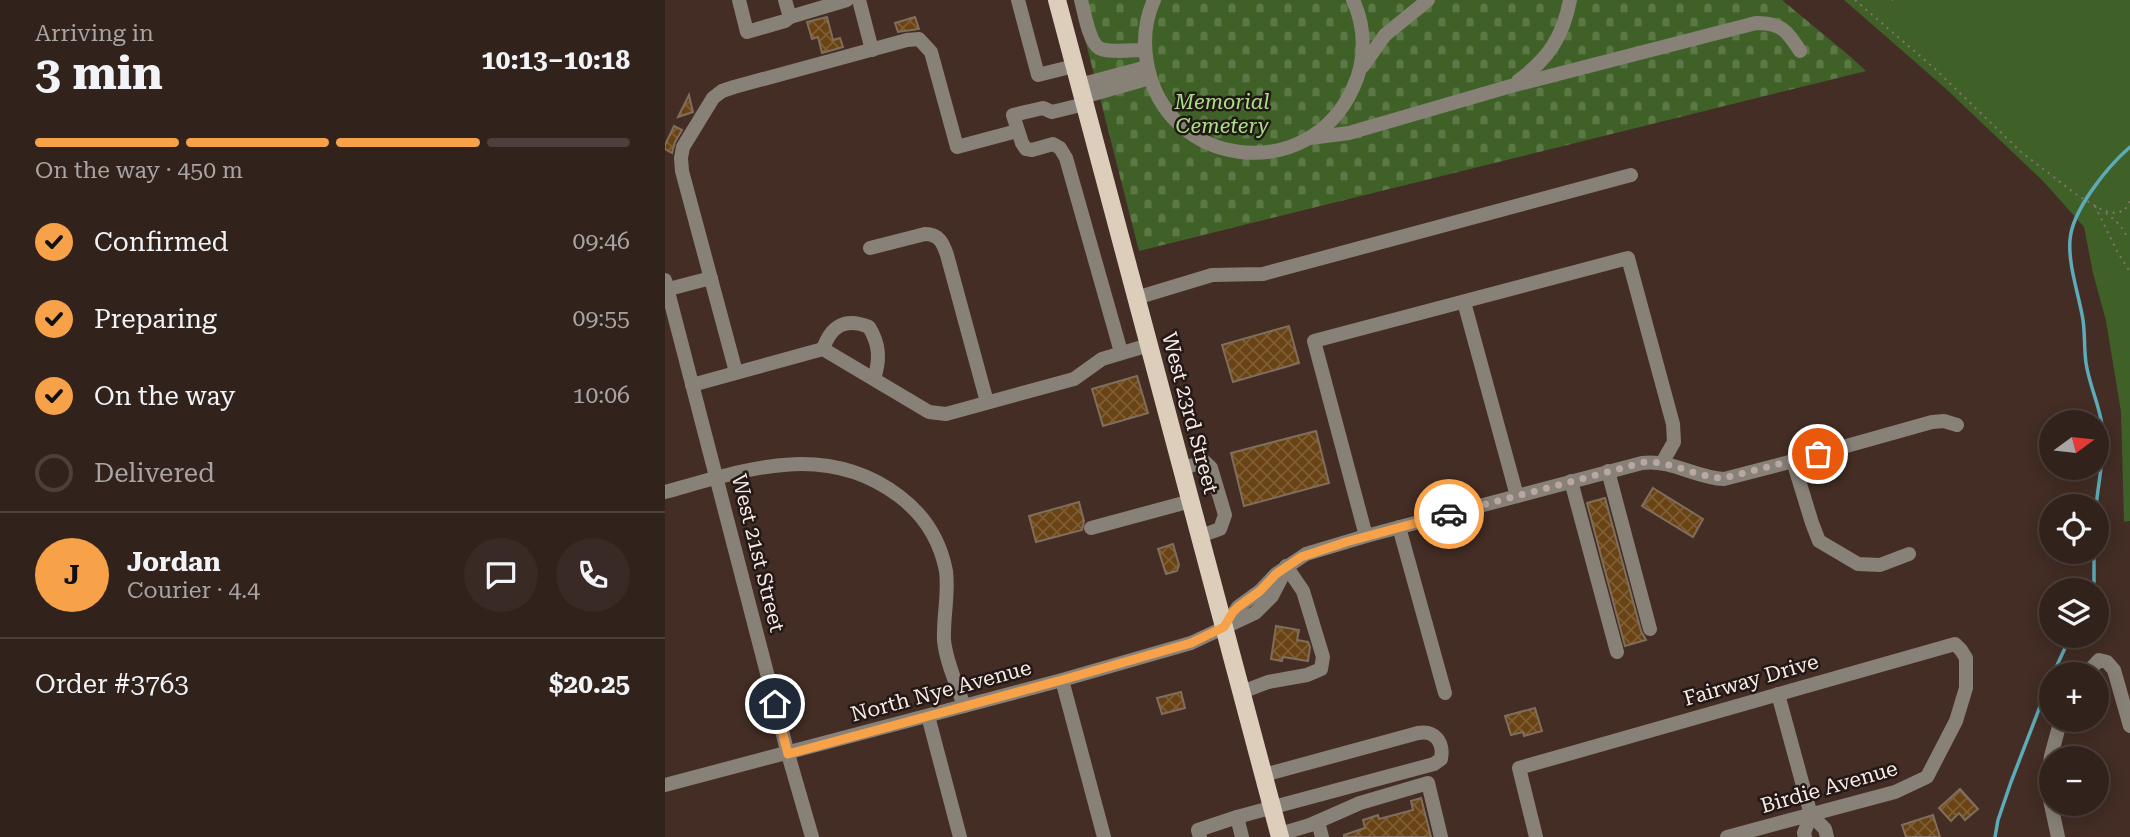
<!DOCTYPE html>
<meta charset="utf-8">
<style>
:root{--surface:#32221c;--page:#3a2a25;--text:#f1f3f6;--muted:#a8a4a3;--line:#4d3f3b;--accent:#f7a149}
body{margin:0;font-family:"Roboto Serif",serif;background:var(--page);color:var(--text);height:100vh;display:flex;flex-direction:column;font-size:26px;white-space:nowrap}
*{box-sizing:border-box;margin:0}
p{font-size:23px;color:var(--muted)}
.icon{flex:none;width:38px;height:38px;fill:none;stroke:currentColor;stroke-width:2;stroke-linecap:round;stroke-linejoin:round}
.map{position:relative;flex:1;overflow:hidden}
.sheet{display:flex;flex-direction:column;background:var(--surface);width:665px}
.sheet>*{flex:none}
.needle{width:46px;rotate:75deg}
.buttons{position:absolute;left:1374px;top:410px;display:grid;gap:14px}
.buttons a{display:grid;place-items:center;width:70px;height:70px;border-radius:50%;background:var(--surface);box-shadow:0 4px 18px #0003,0 0 0 2px var(--line);font-size:35px}
.pin{position:absolute;display:grid;place-items:center;width:60px;height:60px;color:#fff;margin:-30px;border:4px solid #fff;border-radius:50%;box-shadow:0 2px 7px #0007}
.courier{position:absolute;display:grid;place-items:center;width:70px;height:70px;margin:-35px;border:5px solid #f7a149;border-radius:50%;background:#fff;color:#222;box-shadow:0 2px 9px #0007}
.headline em{font-style:normal;font-weight:700}
.headline div{display:flex;flex-direction:column-reverse}
.headline{display:flex;align-items:center;justify-content:space-between;height:119px;padding:0 35px}
h1{font-size:46px;font-weight:700;line-height:52px}
.bar{display:grid;grid-template-columns:repeat(4,1fr);gap:10px 7px;align-content:center;height:84px;padding:0 35px}
.bar i{height:9px;border-radius:5px;background:var(--line)}
.bar .active{background:var(--accent)}
.bar p{grid-column:span 4}
.line{display:flex;align-items:center;gap:18px;padding:0 35px;border-top:2px solid var(--line)}
.line div{flex:1}
.round{display:grid;place-items:center;flex:none;width:74px;height:74px;border-radius:37px;background:var(--page)}
ol{padding:0 35px;list-style:none}
li{display:flex;align-items:center;gap:21px;height:77px}
li p{margin-inline-start:auto}
li .icon{padding:7px;border-radius:50%;background:var(--accent);color:#111;stroke-width:4}
li:last-child{color:var(--muted)}
li i{width:38px;height:38px;border:4px solid var(--line);border-radius:50%}
main{display:flex;flex:1;min-height:0}
.map>svg:first-child{display:block}
.grass{fill:#3f6127}
.cemetery{fill:url(#cemetery-stones)}
.lines{fill:none;stroke-linecap:round;stroke-linejoin:round}
.stream{stroke:#5daab8;stroke-width:3.5}
.building{fill:url(#building-cross-hatch);stroke:#806e5c;stroke-width:2}
.path{stroke:#85726b;stroke-width:2;stroke-dasharray:2 5;stroke-linecap:butt}
.minor{stroke:#888178;stroke-width:14}
.major{stroke:#ddcebc;stroke-width:18}
.done{stroke:#b9a8a2;stroke-width:7;stroke-dasharray:0 12.6}
.route{stroke:#f7a149;stroke-width:9}
.labels{text-anchor:middle;stroke-width:5;stroke-linejoin:round;paint-order:stroke}
.park-label{font-size:21px;font-style:italic;fill:#aae088;stroke:#221815}
.street-label{font-size:21px;fill:#f9eae5;stroke:#221815}
</style>
<main>
<section class="sheet">
<div class="headline"><div><h1>3 min</h1><p>Arriving in</p></div><em>10:13–10:18</em></div>
<div class="bar"><i class="active"></i><i class="active"></i><i class="active"></i><i></i><p>On the way · 450 m</p></div>
<ol>
<li><svg class="icon" aria-label="check" viewBox="0 0 24 24"><path d="M5 12l5 5 9-10"/></svg>Confirmed<p>09:46</p></li>
<li><svg class="icon" aria-label="check" viewBox="0 0 24 24"><path d="M5 12l5 5 9-10"/></svg>Preparing<p>09:55</p></li>
<li><svg class="icon" aria-label="check" viewBox="0 0 24 24"><path d="M5 12l5 5 9-10"/></svg>On the way<p>10:06</p></li>
<li><i></i>Delivered</li>
</ol>
<div class="line" style="height:126px"><b class="round" style="background:var(--accent);color:#111">J</b><div><b>Jordan</b><p>Courier · 4.4</p></div><a class="round"><svg class="icon" aria-label="chat" viewBox="0 0 24 24"><path d="M4 5h16v11H9l-5 4z"/></svg></a><a class="round"><svg class="icon" aria-label="phone" viewBox="0 0 24 24"><path d="M5 4h4l2 5-3 2q2 4 5 5l2-3 5 2v4C11 20 4 13 5 4z"/></svg></a></div>
<div class="line" style="height:91px"><div>Order #3763</div><b>$20.25</b></div>
</section>
<div class="map">
<svg width="1465" height="837" viewBox="0 0 1465 837">
<defs>
<pattern id="cemetery-stones" width="16" height="16" patternUnits="userSpaceOnUse" patternTransform="scale(1.75)"><rect width="16" height="16" fill="#3f6127"/><path d="M2 7V4a2 2 0 0 1 4 0v3zM10 15v-3a2 2 0 0 1 4 0v3z" fill="#5c7846"/></pattern>
<pattern id="building-cross-hatch" width="8" height="8" patternUnits="userSpaceOnUse" patternTransform="scale(1.75)"><rect width="8" height="8" fill="#694314"/><path d="M0 0l8 8M0 8l8-8" fill="none" stroke="#7f5e36"/></pattern>
</defs>
<rect width="100%" height="100%" fill="#432d25"/>
<path class="grass" d="M1179,0H1465V521L1459,522L1456,412L1441,321L1428,273L1419,227L1379,182L1280,88Z"/>
<path class="cemetery" d="M410,0H1117L1187,58L1201,71L474,251Z"/>
<g class="lines">
<g class="stream">
<path d="M1431,506C1434,479 1440,452 1437,425C1434,404 1424,384 1421,363C1419,348 1420,334 1418,320C1414,295 1403,265 1405,240C1407,210 1443,166 1465,147"/>
<path d="M1428,590L1429,586V551"/>
<path d="M1388,674L1406,635"/>
<path d="M1330,837L1333,820L1346,782L1386,678"/>
</g>
</g>
<g class="building">
<path d="M162,17L168,40L175,38L178,47L157,53L153,37L147,39L142,22Z"/>
<path d="M250,17L254,29L233,32L230,23Z"/>
<path d="M24,95L28,112L13,117Z"/>
<path d="M9,126L17,130L10,142L7,153L0,149V145Z"/>
<path d="M624,326L634,363L568,382L557,345Z"/>
<path d="M472,376L483,413L438,426L427,389Z"/>
<path d="M651,431L664,483L579,506L566,453Z"/>
<path d="M988,488L1038,519L1028,537L977,506Z"/>
<path d="M940,498L976,631L981,640L960,646L922,503Z"/>
<path d="M414,502L419,521L417,530L371,542L364,516Z"/>
<path d="M508,544L514,565L512,571L501,574L493,549Z"/>
<path d="M611,626L634,630L632,640L643,642L645,647L643,661L618,657L617,661L606,659Z"/>
<path d="M516,692L520,708L497,714L492,698Z"/>
<path d="M870,708L877,731L859,736L858,732L846,735L840,716Z"/>
<path d="M1295,789L1313,809L1300,820L1294,813L1286,821L1274,808Z"/>
<path d="M756,798L766,837H679V835L700,828L698,820L713,815L714,819L748,810L746,801Z"/>
<path d="M1268,815L1275,837H1241L1237,825Z"/>
</g>
<g class="lines">
<g class="path">
<path d="M1190,0L1269,68L1356,152L1412,195L1439,211L1450,213L1459,211L1465,201"/>
<path d="M1227,0H1228"/>
<path d="M1430,206L1452,251L1465,272"/>
<path d="M1441,213L1455,225L1463,238"/>
</g>
<g class="minor">
<path d="M74,0L82,32L120,21L125,17L120,0"/>
<path d="M194,0L207,50"/>
<path d="M353,0L373,75L409,66"/>
<path d="M416,0C419,11 424,42 434,48C442,53 469,50 480,50"/>
<path d="M489,0C480,20 478,41 482,63C500,169 644,186 688,88C701,61 701,28 688,0"/>
<path d="M125,17L182,0"/>
<path d="M698,66L720,35L763,0"/>
<path d="M853,81C883,59 898,37 905,0"/>
<path d="M414,85L482,67"/>
<path d="M418,97L485,78"/>
<path d="M420,104L387,112L378,108L348,115L357,143L361,149L367,150L388,144L395,148L401,158L456,352"/>
<path d="M645,138L684,133L846,86L1091,23C1117,23 1122,31 1135,51"/>
<path d="M205,248L260,234C274,234 278,243 282,255L322,402"/>
<path d="M0,280L123,754L147,837"/>
<path d="M0,290L46,278"/>
<path d="M471,298L547,275L598,274L966,175"/>
<path d="M799,302L852,496"/>
<path d="M158,349C166,326 180,317 204,327C215,345 215,360 209,379"/>
<path d="M71,372L17,171L16,158L18,147L48,98L57,91L69,87L242,40L254,39L266,52L292,147L352,131"/>
<path d="M27,385L158,349L264,412L281,414L409,379L437,359L484,345"/>
<path d="M1128,461L1147,523L1154,541L1193,564L1215,565L1244,554"/>
<path d="M517,468L540,462L546,468L560,515L555,529L535,536"/>
<path d="M943,471L985,629"/>
<path d="M906,481L952,652"/>
<path d="M0,492C80,470 160,440 234,496C258,514 275,540 281,571C284,594 278,617 279,640C281,662 292,685 299,706"/>
<path d="M734,527L780,693"/>
<path d="M426,528L526,501"/>
<path d="M701,536L649,341L963,258L1008,424L1009,442L997,463"/>
<path d="M559,627L573,607L595,591L611,574L641,554L701,536L977,463C1006,459 1031,478 1059,479L1128,461L1267,422L1279,421L1292,425"/>
<path d="M1421,674L1434,660L1442,662L1449,670L1465,726"/>
<path d="M397,680L439,837"/>
<path d="M577,692L603,682L642,675L656,669L658,657L638,591L621,566"/>
<path d="M1113,694L1146,815L1160,829L1162,837"/>
<path d="M263,716L295,837"/>
<path d="M0,785L397,680L526,643L590,613L607,596L621,569"/>
<path d="M653,822L657,837"/>
<path d="M615,834L645,825L695,803L763,783L776,837"/>
<path d="M535,837L533,830L572,817"/>
<path d="M577,837L572,817L769,764L776,759C779,742 770,730 753,733L599,775"/>
<path d="M871,837L854,768L1290,644L1296,650L1301,658V688L1291,721L1262,777L1230,792L1062,837"/>
<path d="M1140,837L1139,833L1146,815"/>
<path d="M1393,837L1382,786L1386,756L1396,719"/>
</g>
<path class="major" d="M392,0L615,837"/>
</g>
<g class="lines">
<path class="done" d="M784,514L980,462C1008,461 1032,478 1059,478L1153,454"/>
<path class="route" d="M110,704L123,754L397,680L526,643L559,627L568,612L573,607L595,591L611,574L636,557L681,542L784,514"/>
</g>
<g class="labels">
<g class="park-label">
<text x="557" y="109">Memorial<tspan x="557" dy="24">Cemetery</tspan></text>
</g>
<g class="street-label">
<text transform="translate(525 413) rotate(75)" y="7">West 23rd Street</text>
<text transform="translate(93 553) rotate(76)" y="7">West 21st Street</text>
<text transform="translate(1086 680) rotate(-16)" y="7">Fairway Drive</text>
<text transform="translate(276 691) rotate(-15)" y="7">North Nye Avenue</text>
<text transform="translate(1164 787) rotate(-16)" y="7">Birdie Avenue</text>
</g>
</g>
</svg>
<div class="buttons">
<a><svg class="needle" viewBox="-14 -14 28 28"><path d="M0-13l5 13h-10z" fill="#e53935"/><path d="M0 13l5-13h-10z" fill="#a8a4a3"/></svg></a>
<a><svg class="icon" aria-label="locate" viewBox="0 0 24 24"><circle cx="12" cy="12" r="6"/><path d="M12 2v4M12 18v4M2 12h4M18 12h4"/></svg></a>
<a><svg class="icon" aria-label="layers" viewBox="0 0 24 24"><path d="M12 4l9 5-9 5-9-5zM3 14l9 5 9-5"/></svg></a>
<a>+</a>
<a>−</a>
</div>
<div class="pin" style="left:1153px;top:454px;background:#ea580c"><svg class="icon" aria-label="bag" viewBox="0 0 24 24"><path d="M5 8h14l-1 12H6zM9 8a3 3 0 0 1 6 0"/></svg></div>
<div class="pin" style="left:110px;top:704px;background:#1f2937"><svg class="icon" aria-label="home" viewBox="0 0 24 24"><path d="M3 11l9-7 9 7M6 9v11h12V9"/></svg></div>
<div class="courier" style="left:784px;top:514px"><svg class="icon" aria-label="car" viewBox="0 0 24 24"><path d="M5 17H2v-5l4-1 3-4h7l3 4 3 1v5h-3M9 17h6M6 11h13"/><circle cx="7" cy="17" r="2"/><circle cx="17" cy="17" r="2"/></svg></div>
</div>
</main>
